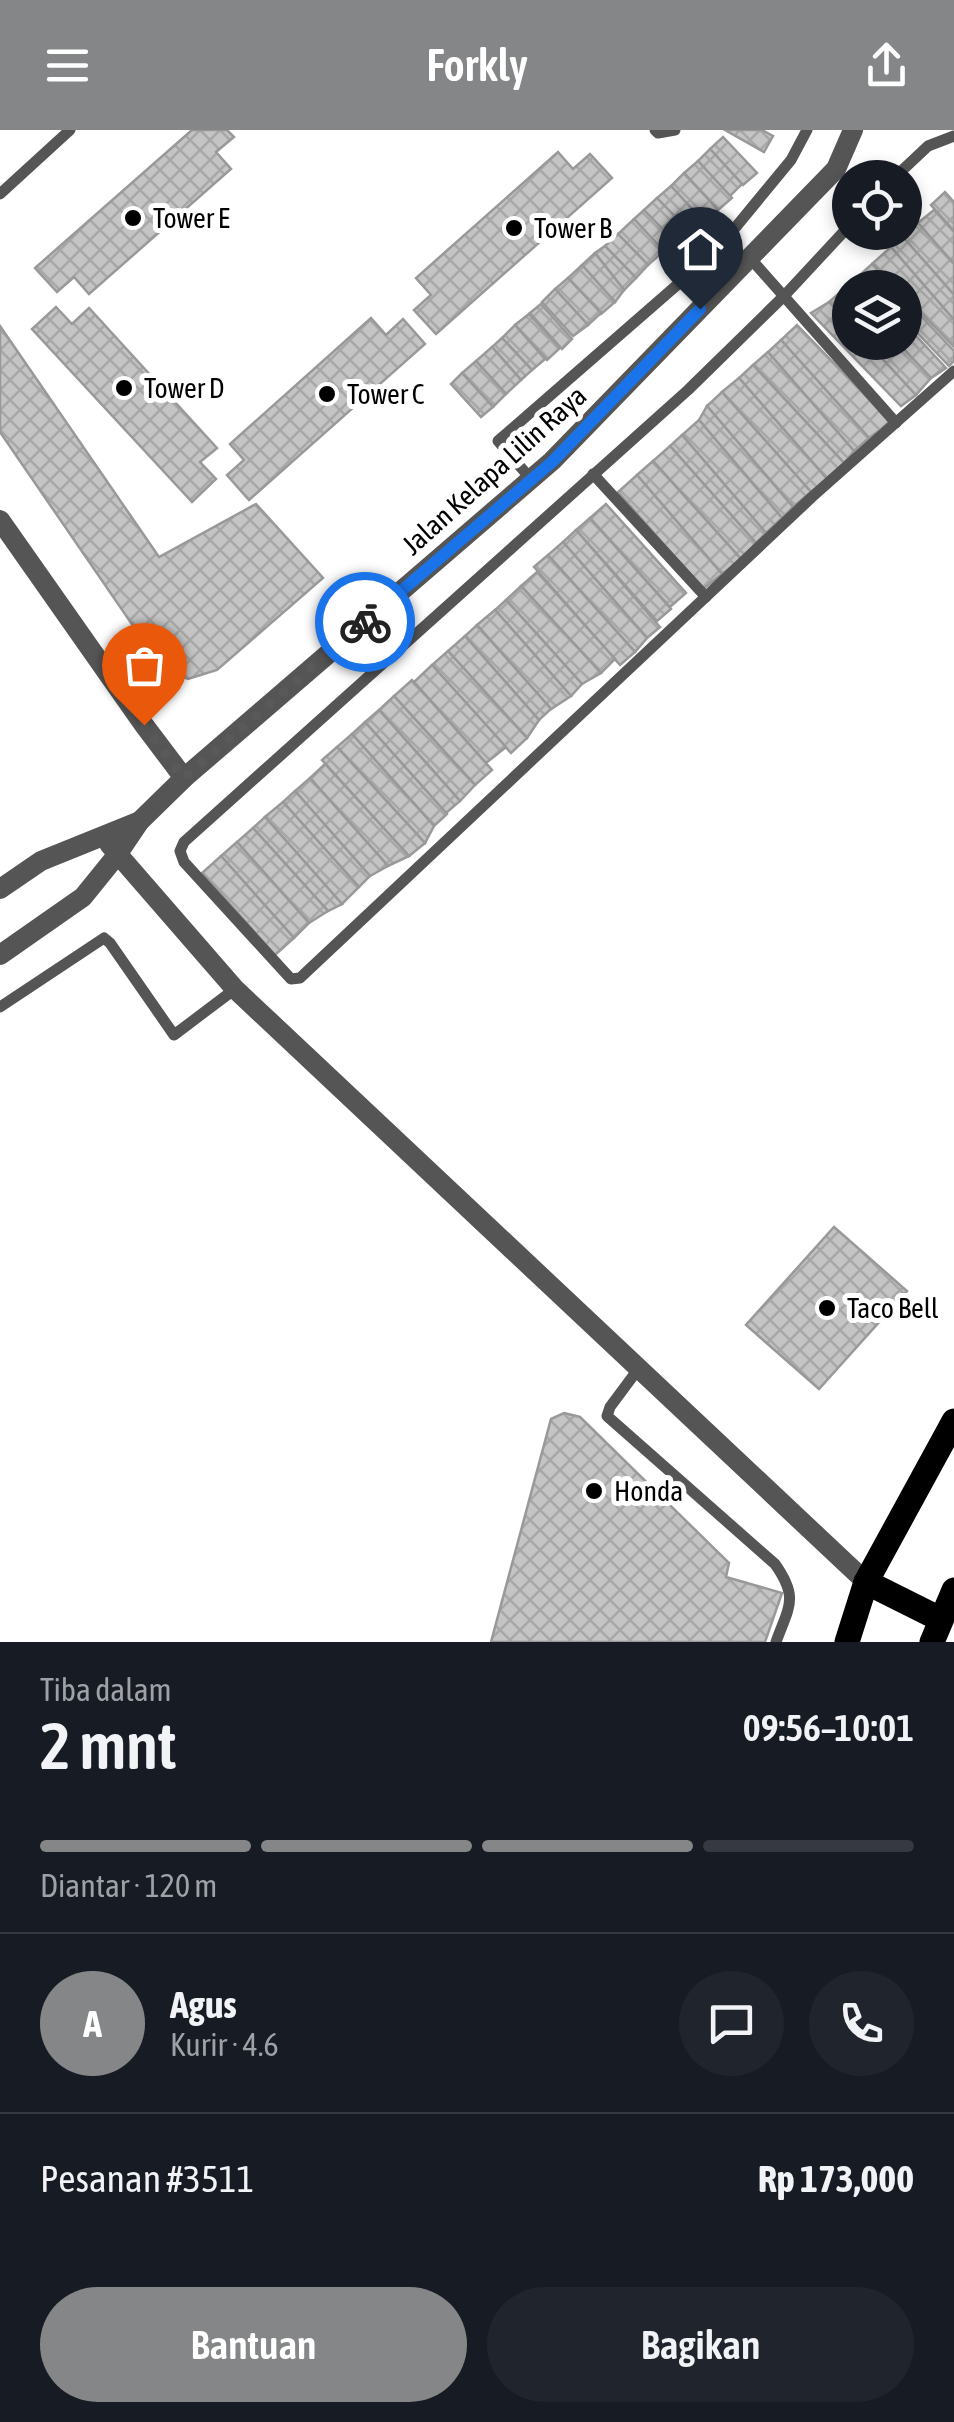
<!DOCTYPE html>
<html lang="id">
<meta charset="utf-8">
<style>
:root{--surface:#171b24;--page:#20242c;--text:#f1f3f6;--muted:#9ea1a6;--line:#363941;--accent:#858687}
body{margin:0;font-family:"Asap Condensed",sans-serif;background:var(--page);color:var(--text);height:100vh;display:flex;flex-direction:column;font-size:38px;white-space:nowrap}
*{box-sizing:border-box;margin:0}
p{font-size:32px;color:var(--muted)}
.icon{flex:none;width:55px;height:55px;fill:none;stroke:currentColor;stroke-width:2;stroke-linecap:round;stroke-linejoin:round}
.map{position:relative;height:1512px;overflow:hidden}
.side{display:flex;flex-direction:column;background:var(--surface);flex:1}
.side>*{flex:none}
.buttons{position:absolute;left:832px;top:30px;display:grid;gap:20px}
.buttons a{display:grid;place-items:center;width:90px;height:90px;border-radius:50%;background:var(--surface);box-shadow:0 5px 15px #0003;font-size:50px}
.pin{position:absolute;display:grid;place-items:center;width:85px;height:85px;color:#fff;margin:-102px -42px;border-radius:50% 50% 50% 0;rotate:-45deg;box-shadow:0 0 10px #0007}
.pin .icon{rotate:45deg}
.courier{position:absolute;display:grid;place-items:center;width:100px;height:100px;margin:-50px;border:8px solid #1a73e8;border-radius:50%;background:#fff;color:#222;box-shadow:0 2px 12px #0007}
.head em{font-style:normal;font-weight:600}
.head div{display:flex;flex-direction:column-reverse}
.head{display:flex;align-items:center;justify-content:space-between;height:170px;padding:0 40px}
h1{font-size:65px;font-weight:600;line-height:75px}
.bar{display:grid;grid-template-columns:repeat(4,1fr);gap:15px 10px;align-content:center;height:120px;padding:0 40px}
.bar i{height:12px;border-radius:8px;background:var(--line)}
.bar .selected{background:var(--accent)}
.bar p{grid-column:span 4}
.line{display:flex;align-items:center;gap:25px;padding:0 40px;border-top:2px solid var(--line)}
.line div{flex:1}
.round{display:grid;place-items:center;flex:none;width:105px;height:105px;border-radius:52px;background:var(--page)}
.button{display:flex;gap:20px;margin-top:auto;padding:20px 40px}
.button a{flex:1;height:115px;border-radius:60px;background:var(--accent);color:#fff;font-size:40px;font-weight:600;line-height:115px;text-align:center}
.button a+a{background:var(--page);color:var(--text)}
header{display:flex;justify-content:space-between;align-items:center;height:130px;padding:0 40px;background:var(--accent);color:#fff;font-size:45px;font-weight:600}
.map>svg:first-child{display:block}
.building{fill:url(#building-cross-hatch);stroke:#999;stroke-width:2.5}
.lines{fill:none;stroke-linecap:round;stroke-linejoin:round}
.service{stroke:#555;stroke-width:11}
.minor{stroke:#555;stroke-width:20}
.tertiary{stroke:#555;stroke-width:20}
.primary{stroke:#000;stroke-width:25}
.done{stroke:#595959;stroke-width:10;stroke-dasharray:0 18}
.route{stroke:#1a73e8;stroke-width:12}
.poi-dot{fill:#000;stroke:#fff;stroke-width:4}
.labels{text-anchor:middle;stroke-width:10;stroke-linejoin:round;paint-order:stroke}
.poi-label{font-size:28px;fill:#000;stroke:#fff;text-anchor:start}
.street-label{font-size:28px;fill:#000;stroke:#fff}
</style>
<header><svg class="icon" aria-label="menu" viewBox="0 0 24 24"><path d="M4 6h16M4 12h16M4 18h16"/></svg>Forkly<svg class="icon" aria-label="share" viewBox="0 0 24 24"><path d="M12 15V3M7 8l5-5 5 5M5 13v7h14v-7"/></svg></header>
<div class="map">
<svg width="954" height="1512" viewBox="0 0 954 1512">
<defs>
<pattern id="building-cross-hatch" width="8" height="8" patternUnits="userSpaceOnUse" patternTransform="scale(2.5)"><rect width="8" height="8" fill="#c4c4c4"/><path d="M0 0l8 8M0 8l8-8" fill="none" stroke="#a7a7a7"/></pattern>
</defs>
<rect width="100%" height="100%" fill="#fff"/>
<g class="building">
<path d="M192,0H227L234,7L216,22L231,39L89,164L74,147L57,162L35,138Z"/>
<path d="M725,0H762L773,6L764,22Z"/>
<path d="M723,7L757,43L743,55L710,19Z"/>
<path d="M710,19L742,54L730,66L698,31Z"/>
<path d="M558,22L573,39L590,24L612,48L436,204L414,180L431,165L416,148Z"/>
<path d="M698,31L732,68L718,80L684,43Z"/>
<path d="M684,43L718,80L702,90L671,56Z"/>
<path d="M671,56L702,90L689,102L657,68Z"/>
<path d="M945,62L954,72V101L931,75Z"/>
<path d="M657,68L688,100L675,112L644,80Z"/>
<path d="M644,80L675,112L664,122L634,89Z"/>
<path d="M934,80L954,102V134L918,93Z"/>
<path d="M634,89L664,121L648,135L618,104Z"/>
<path d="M918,93L954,134V165L903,107Z"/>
<path d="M618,104L648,135L636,148L605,116Z"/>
<path d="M903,107L954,165V190L891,117Z"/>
<path d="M605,116L636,148L624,160L595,123Z"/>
<path d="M891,117L954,190V217L905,166V158H897L873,133Z"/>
<path d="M595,123L624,160L615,172L582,135Z"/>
<path d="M872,134L894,158H874L861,144Z"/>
<path d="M582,135L615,172L601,184L568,148Z"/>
<path d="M860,146L871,158H850V163L845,158Z"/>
<path d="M568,148L601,183L588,195L555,159Z"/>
<path d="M845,158L850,163V195L829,172Z"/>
<path d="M555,159L588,195L573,206L542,172Z"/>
<path d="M905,169L954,221V231L949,236L905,190Z"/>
<path d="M829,172L850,195V212H867L916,265L901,276L811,183Z"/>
<path d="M541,174L572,209L562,219L530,183Z"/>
<path d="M56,177L72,194L89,178L217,318L200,332L216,349L192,372L32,199Z"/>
<path d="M529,184L560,218L547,230L515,195Z"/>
<path d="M371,188L386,205L403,189L425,214L249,370L227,345L244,330L230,314Z"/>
<path d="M905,194L946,238L931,248L897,212H905Z"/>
<path d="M515,195L545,229L532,240L502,208Z"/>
<path d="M797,195L891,292L869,308L781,210Z"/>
<path d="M0,196L159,427L256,374L323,448L217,540L188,549L162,538L0,302Z"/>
<path d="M502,208L532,240L521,250L492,217Z"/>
<path d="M781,210L869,308L854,321L768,222Z"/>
<path d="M867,212H897L931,248L916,265Z"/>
<path d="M492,217L521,250L506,264L476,231Z"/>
<path d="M768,222L854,321L844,333L753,235Z"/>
<path d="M476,231L506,264L493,277L462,243Z"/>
<path d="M753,235L844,333L827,349L739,248Z"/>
<path d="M462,243L493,277L481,287L451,254Z"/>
<path d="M739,248L827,349L811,362L722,262Z"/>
<path d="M722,262L811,362L793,377L707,276Z"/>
<path d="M707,276L793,377L782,388L699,290Z"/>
<path d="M699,290L782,388L766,403L682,305Z"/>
<path d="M682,305L766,403L756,413L670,316Z"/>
<path d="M670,316L756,413L741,429L653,331Z"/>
<path d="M653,331L741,429L722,444L637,345Z"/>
<path d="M637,345L722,444L703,459L618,362Z"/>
<path d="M606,374L686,463L670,477L590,388Z"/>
<path d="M590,388L671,479L657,491L576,400Z"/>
<path d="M576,400L660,497L647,508L563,412Z"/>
<path d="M563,412L647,508L635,522L548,425Z"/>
<path d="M548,425L635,522L620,535L534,437Z"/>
<path d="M537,442L615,529L601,543L521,456Z"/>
<path d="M521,456L601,543L582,554L506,470Z"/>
<path d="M506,470L582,554L571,566L495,480Z"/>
<path d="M495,480L571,566L551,579L477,495Z"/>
<path d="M477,495L551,579L539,590L465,506Z"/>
<path d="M465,506L539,590L527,608L448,521Z"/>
<path d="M448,521L527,608L511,623L432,535Z"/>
<path d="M432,535L506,617L486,633L414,552Z"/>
<path d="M412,550L492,640L475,655L394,566Z"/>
<path d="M394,566L475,655L460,671L379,580Z"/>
<path d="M379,580L460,671L446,683L365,592Z"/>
<path d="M365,592L447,684L434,696L352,604Z"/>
<path d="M352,604L434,696L425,713L337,617Z"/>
<path d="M337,617L425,713L409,726L322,630Z"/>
<path d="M325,634L409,726L388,736L310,648Z"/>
<path d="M310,648L388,736L370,746L295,661Z"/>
<path d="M295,661L370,746L359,757L283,672Z"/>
<path d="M283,672L359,757L342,774L265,687Z"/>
<path d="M265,687L342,774L328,781L253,698Z"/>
<path d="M253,698L328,781L309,793L237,712Z"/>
<path d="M237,712L309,793L294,808L221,726Z"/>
<path d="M221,726L294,808L275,825L202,743Z"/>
<path d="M834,1097L907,1161L819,1259L746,1195Z"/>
<path d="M564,1283L580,1287L729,1433L726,1447L782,1463L765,1512H491L551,1289Z"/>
</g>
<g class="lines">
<g class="service">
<path d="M655,0L658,3L675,0"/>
<path d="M894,48L928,16L954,6"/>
<path d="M0,64L70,0"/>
<path d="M850,95L784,166L688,260L184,712L180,721L184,732L291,849L300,848L812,367L954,241"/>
<path d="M750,128L896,293"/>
<path d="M593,344L706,467"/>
<path d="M531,349L498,311L716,121L791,30L807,0"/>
<path d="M0,877L104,808L110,813L174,905L235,859"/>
<path d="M639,1238L610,1277L607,1286L775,1434C799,1468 789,1476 776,1512"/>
</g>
<g class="minor">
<path d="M0,390L144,595L184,648"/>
<path d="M109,714L235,859L866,1452"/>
</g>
<g class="tertiary">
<path d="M0,759L41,731L140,691"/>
<path d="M0,825L83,767L117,725L140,691L184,648L552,331L836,39L853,0"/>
</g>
<g class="primary">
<path d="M866,1452L940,1489"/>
<path d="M847,1512L866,1452L954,1291"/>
<path d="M932,1512L954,1460"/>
</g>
</g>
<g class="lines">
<path class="done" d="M144,595L184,648L365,492"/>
<path class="route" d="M365,492L552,332L700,179"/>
</g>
<g class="poi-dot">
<circle cx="133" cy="88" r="10"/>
<circle cx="514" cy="98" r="10"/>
<circle cx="124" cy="258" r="10"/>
<circle cx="327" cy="264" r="10"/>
<circle cx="827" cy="1178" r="10"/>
<circle cx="594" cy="1361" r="10"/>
</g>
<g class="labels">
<g class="poi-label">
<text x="153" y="98">Tower E</text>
<text x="534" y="108">Tower B</text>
<text x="144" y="268">Tower D</text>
<text x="347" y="274">Tower C</text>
<text x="847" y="1188">Taco Bell</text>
<text x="614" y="1371">Honda</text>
</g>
<g class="street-label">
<text transform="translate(494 340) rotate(-42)" y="10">Jalan Kelapa Lilin Raya</text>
</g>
</g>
</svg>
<div class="buttons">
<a><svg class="icon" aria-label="locate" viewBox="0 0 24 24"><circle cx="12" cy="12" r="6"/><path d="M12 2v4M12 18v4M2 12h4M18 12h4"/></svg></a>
<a><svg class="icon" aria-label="layers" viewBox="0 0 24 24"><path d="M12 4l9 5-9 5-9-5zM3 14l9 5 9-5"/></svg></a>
</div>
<div class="pin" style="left:144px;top:595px;background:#ea580c"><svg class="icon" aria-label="bag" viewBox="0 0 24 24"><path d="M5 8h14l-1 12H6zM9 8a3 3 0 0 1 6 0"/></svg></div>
<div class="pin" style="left:700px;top:179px;background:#1f2937"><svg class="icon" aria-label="home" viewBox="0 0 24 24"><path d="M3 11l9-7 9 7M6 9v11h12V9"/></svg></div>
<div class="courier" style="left:365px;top:492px"><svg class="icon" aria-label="bike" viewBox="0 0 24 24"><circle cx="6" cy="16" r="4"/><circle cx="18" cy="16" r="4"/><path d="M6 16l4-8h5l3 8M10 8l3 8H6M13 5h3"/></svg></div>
</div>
<section class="side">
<div class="head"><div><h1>2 mnt</h1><p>Tiba dalam</p></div><em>09:56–10:01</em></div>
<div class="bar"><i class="selected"></i><i class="selected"></i><i class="selected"></i><i></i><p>Diantar · 120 m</p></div>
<div class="line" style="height:180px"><b class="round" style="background:var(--accent);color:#fff">A</b><div><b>Agus</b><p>Kurir · 4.6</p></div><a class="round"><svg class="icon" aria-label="chat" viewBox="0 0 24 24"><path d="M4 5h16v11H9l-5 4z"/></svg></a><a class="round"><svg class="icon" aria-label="phone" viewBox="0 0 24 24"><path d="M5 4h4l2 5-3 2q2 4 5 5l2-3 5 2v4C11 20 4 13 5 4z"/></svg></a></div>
<div class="line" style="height:130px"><div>Pesanan #3511</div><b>Rp 173,000</b></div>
<div class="button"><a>Bantuan</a><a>Bagikan</a></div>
</section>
